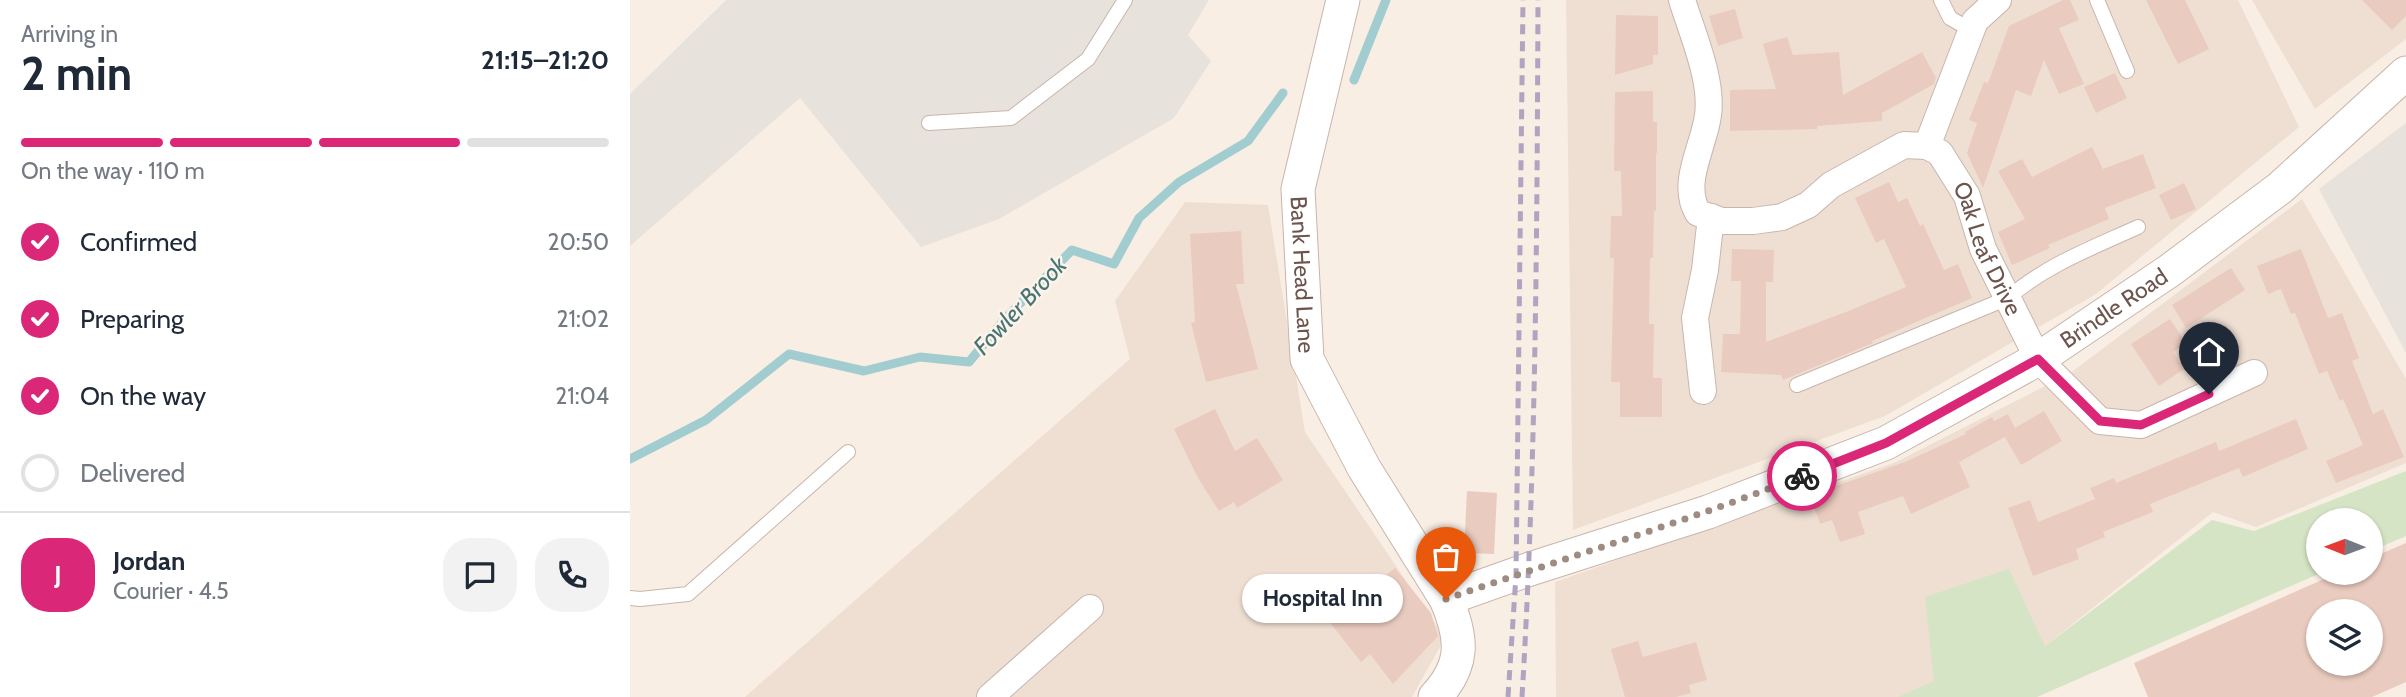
<!DOCTYPE html>
<meta charset="utf-8">
<style>
:root{--surface:#fff;--page:#f2f2f3;--text:#1f2937;--muted:#747a83;--line:#e0e1e3;--accent:#db2777}
body{margin:0;font-family:Cabin,sans-serif;background:var(--page);color:var(--text);height:100vh;display:flex;flex-direction:column;font-size:26px;white-space:nowrap}
*{box-sizing:border-box;margin:0}
p{font-size:23px;color:var(--muted)}
.icon{flex:none;width:38px;height:38px;fill:none;stroke:currentColor;stroke-width:2;stroke-linecap:round;stroke-linejoin:round}
.map{position:relative;flex:1;overflow:hidden}
.panel{display:flex;flex-direction:column;background:var(--surface);width:630px}
.panel>*{flex:none}
.needle{width:46px;rotate:271deg}
.fabs{position:absolute;left:1676px;top:508px;display:grid;gap:14px}
.fabs a{display:grid;place-items:center;width:77px;height:77px;border-radius:50%;background:var(--surface);box-shadow:0 2px 5px #0004;font-size:35px}
.pin{position:absolute;display:grid;place-items:center;width:60px;height:60px;color:#fff;margin:-72px -30px;border-radius:50% 50% 50% 0;rotate:-45deg;box-shadow:0 0 7px #0007}
.pin .icon{rotate:45deg}
.courier{position:absolute;display:grid;place-items:center;width:70px;height:70px;margin:-35px;border:5px solid #db2777;border-radius:50%;background:#fff;color:#222;box-shadow:0 2px 9px #0007}
.bubble{position:absolute;height:49px;border-radius:24px;background:var(--surface);box-shadow:0 2px 5px #0004;font-size:23px;font-weight:800;line-height:49px;text-align:center}
.head em{font-style:normal;font-weight:800}
.head div{display:flex;flex-direction:column-reverse}
.head{display:flex;align-items:center;justify-content:space-between;height:119px;padding:0 21px}
h1{font-size:46px;font-weight:800;line-height:52px}
.bar{display:grid;grid-template-columns:repeat(4,1fr);gap:10px 7px;align-content:center;height:84px;padding:0 21px}
.bar i{height:9px;border-radius:5px;background:var(--line)}
.bar .current{background:var(--accent)}
.bar p{grid-column:span 4}
.line{display:flex;align-items:center;gap:18px;padding:0 21px;border-top:2px solid var(--line)}
.line div{flex:1}
.round{display:grid;place-items:center;flex:none;width:74px;height:74px;border-radius:28px;background:var(--page)}
ol{padding:0 21px;list-style:none}
li{display:flex;align-items:center;gap:21px;height:77px}
li p{margin-inline-start:auto}
li .icon{padding:7px;border-radius:50%;background:var(--accent);color:#fff;stroke-width:4}
li:last-child{color:var(--muted)}
li i{width:38px;height:38px;border:4px solid var(--line);border-radius:50%}
main{display:flex;flex:1;min-height:0}
.map>svg:first-child{display:block}
.residential{fill:#efdfd3}
.industrial{fill:#e8e2dd}
.green{fill:#d4e4c4}
.lines{fill:none;stroke-linecap:round;stroke-linejoin:round}
.stream{stroke:#a2cdd0;stroke-width:9}
.building{fill:#eacbbf;fill-rule:evenodd}
.service-casing{stroke:#c8b5ac;stroke-width:16}
.minor-casing{stroke:#c8b5ac;stroke-width:28}
.tertiary-casing{stroke:#c8b5ac;stroke-width:35}
.service{stroke:#fff;stroke-width:14}
.minor{stroke:#fff;stroke-width:26}
.tertiary{stroke:#fff;stroke-width:33}
.rail{stroke:#b0a4c0;stroke-width:5;stroke-dasharray:10 7;stroke-linecap:butt}
.done{stroke:#9e8b82;stroke-width:7;stroke-dasharray:0 12.6}
.route{stroke:#db2777;stroke-width:9}
.labels{text-anchor:middle;stroke-width:5;stroke-linejoin:round;paint-order:stroke}
.street-label{font-size:23px;fill:#6d554d;stroke:#fcf3e9}
.water-label{font-size:24px;font-style:italic;fill:#477477;stroke:#fcf3e9}
</style>
<main>
<section class="panel">
<div class="head"><div><h1>2 min</h1><p>Arriving in</p></div><em>21:15–21:20</em></div>
<div class="bar"><i class="current"></i><i class="current"></i><i class="current"></i><i></i><p>On the way · 110 m</p></div>
<ol>
<li><svg class="icon" aria-label="check" viewBox="0 0 24 24"><path d="M5 12l5 5 9-10"/></svg>Confirmed<p>20:50</p></li>
<li><svg class="icon" aria-label="check" viewBox="0 0 24 24"><path d="M5 12l5 5 9-10"/></svg>Preparing<p>21:02</p></li>
<li><svg class="icon" aria-label="check" viewBox="0 0 24 24"><path d="M5 12l5 5 9-10"/></svg>On the way<p>21:04</p></li>
<li><i></i>Delivered</li>
</ol>
<div class="line" style="height:126px"><b class="round" style="background:var(--accent);color:#fff">J</b><div><b>Jordan</b><p>Courier · 4.5</p></div><a class="round"><svg class="icon" aria-label="chat" viewBox="0 0 24 24"><path d="M4 5h16v11H9l-5 4z"/></svg></a><a class="round"><svg class="icon" aria-label="phone" viewBox="0 0 24 24"><path d="M5 4h4l2 5-3 2q2 4 5 5l2-3 5 2v4C11 20 4 13 5 4z"/></svg></a></div>
</section>
<div class="map">
<svg width="1776" height="697" viewBox="0 0 1776 697">
<rect width="100%" height="100%" fill="#f9eee3"/>
<g class="residential">
<path d="M936,0H1608L1669,127L1466,294L1255,416L943,530Z"/>
<path d="M1622,0H1776V39L1685,109Z"/>
<path d="M1672,199L1776,379V463L1626,527L1583,512L1415,646L1296,697H926L925,582L1266,462L1439,374Z"/>
<path d="M555,202L638,205L675,432L815,638L782,697H115L500,359L485,301Z"/>
</g>
<g class="industrial">
<path d="M96,0H579L558,35L581,61L544,118L369,219L291,247L170,98L0,246V94Z"/>
<path d="M1776,123V353L1689,189Z"/>
</g>
<path class="green" d="M1776,471V536L1741,551V520H1689V572H1693L1407,697H1268L1304,681L1295,597L1379,569L1415,646L1582,520L1624,531Z"/>
<g class="lines">
<g class="stream">
<path d="M724,80L756,0"/>
<path d="M0,459L76,420L159,354L234,371L290,357L339,362L374,320L442,250L484,264L509,218L549,182L618,141L653,93"/>
</g>
</g>
<g class="building">
<path d="M1433,0H1440L1449,20L1429,28L1454,84L1429,94L1414,60L1401,96L1386,90L1353,188L1337,153L1347,123L1339,120L1354,82L1358,83L1379,26Z"/>
<path d="M1516,0H1555L1579,49L1548,64Z"/>
<path d="M1732,0H1776V16L1762,30Z"/>
<path d="M1105,9L1113,38L1088,46L1079,16Z"/>
<path d="M986,15L1028,16V55H1023V64L985,75Z"/>
<path d="M1157,37L1163,55L1209,52L1213,95L1292,52L1306,78L1304,84L1252,113V121L1187,126V129L1100,131V90L1146,89L1133,44Z"/>
<path d="M1485,73L1497,98L1466,113L1454,87Z"/>
<path d="M1023,91V122H1027V153H1026V211H1024L1023,258H1020L1019,324H1024L1023,378H1032V417H990V382H981L984,258H980L981,216H992L991,171H984L985,92Z"/>
<path d="M1462,147L1473,169L1513,154L1526,188L1475,208L1479,219L1418,245L1420,248L1382,265L1368,232L1395,219L1368,171L1392,159L1402,177Z"/>
<path d="M1259,182L1268,202L1277,198L1290,226L1293,224L1314,270L1328,264L1342,298L1242,341L1243,343L1153,380L1151,375L1091,372L1093,334H1110L1111,281H1101L1102,249L1144,250L1143,282H1136V342L1216,312L1276,287L1254,239L1246,243L1225,198Z"/>
<path d="M1554,183L1566,209L1541,220L1529,195Z"/>
<path d="M611,231L614,284H606L628,369L576,382L561,323L565,322L560,234Z"/>
<path d="M1671,249L1698,318L1712,313L1729,358L1722,361L1743,414L1753,409L1774,457L1706,483L1696,461L1733,445L1713,399L1710,401L1697,371L1689,374L1665,313L1661,314L1651,289L1638,294L1627,266Z"/>
<path d="M1601,268L1615,290L1556,328L1542,305Z"/>
<path d="M1540,319L1556,343L1543,352L1554,369L1529,386L1501,344Z"/>
<path d="M585,409L605,451L627,438L653,480L607,508L604,502L589,511L568,478L544,429Z"/>
<path d="M1414,411L1432,441L1391,465L1375,437L1329,462L1340,487L1281,514L1273,496L1228,512L1235,534L1210,542L1202,520L1190,524L1180,495L1275,462L1336,434L1335,432L1362,417L1364,421L1378,414L1385,428Z"/>
<path d="M1666,419L1678,449L1613,477L1609,468L1520,504L1523,512L1473,532L1475,537L1446,549L1449,559L1403,576L1378,508L1400,500L1408,522L1465,499L1460,488L1484,478L1486,483L1586,442L1589,451Z"/>
<path d="M837,491L867,493L864,554L834,553Z"/>
<path d="M1776,543V682L1742,697H1518L1504,663L1710,572H1741V558ZM1689,611H1741V663H1689Z"/>
<path d="M765,568L801,613L808,636L763,684L740,654L731,662L698,620Z"/>
<path d="M1008,641L1013,657L1066,642L1077,680L1059,685L1061,693L1046,697H995L981,649Z"/>
</g>
<g class="lines">
<defs>
<g id="service">
<path d="M1311,0L1320,18L1341,30"/>
<path d="M1467,0L1497,71"/>
<path d="M299,123L381,118L458,59L495,0"/>
<path d="M1167,385L1378,298C1416,265 1462,248 1508,227"/>
<path d="M0,598L10,599L58,594L218,452"/>
</g>
<g id="minor">
<path id="s1" d="M1052,0C1062,33 1083,80 1078,115C1074,147 1050,183 1068,213L1092,221H1123L1152,217L1178,205L1201,185L1274,145L1297,146L1310,153L1337,196L1353,249L1408,359L1470,421L1511,425L1624,373"/>
<path d="M1297,146L1345,21L1368,0"/>
<path d="M1073,391L1065,318L1075,270L1081,217"/>
<path d="M360,697L460,608"/>
</g>
<g id="tertiary">
<path id="s2" d="M713,0L668,189L677,359L734,468L816,599C833,638 835,665 805,697"/>
<path id="s3" d="M816,599L900,569L1078,512L1256,443L1408,359L1539,271L1650,188L1776,73"/>
</g>
</defs>
<use href="#service" class="service-casing"/>
<use href="#minor" class="minor-casing"/>
<use href="#tertiary" class="tertiary-casing"/>
<use href="#service" class="service"/>
<use href="#minor" class="minor"/>
<use href="#tertiary" class="tertiary"/>
<g class="rail">
<path d="M878,697L886,575L893,0"/>
<path d="M892,697C906,465 907,232 908,0"/>
</g>
</g>
<g class="lines">
<path class="done" d="M816,599C935,558 1055,522 1172,476"/>
<path class="route" d="M1172,476L1256,443L1408,359L1470,421L1511,425L1579,394"/>
</g>
<g class="labels">
<g class="street-label">
<text dy="8" stroke="none"><textPath href="#s1" startOffset="593">Oak Leaf Drive</textPath></text>
<text dy="8" stroke="none"><textPath href="#s2" startOffset="280">Bank Head Lane</textPath></text>
<text dy="8" stroke="none"><textPath href="#s3" startOffset="732">Brindle Road</textPath></text>
</g>
<g class="water-label">
<text transform="translate(390 306) rotate(-47)" y="8">Fowler Brook</text>
</g>
</g>
</svg>
<div class="fabs">
<a><svg class="needle" viewBox="-14 -14 28 28"><path d="M0-13l5 13h-10z" fill="#e53935"/><path d="M0 13l5-13h-10z" fill="#747a83"/></svg></a>
<a><svg class="icon" aria-label="layers" viewBox="0 0 24 24"><path d="M12 4l9 5-9 5-9-5zM3 14l9 5 9-5"/></svg></a>
</div>
<div class="pin" style="left:816px;top:599px;background:#ea580c"><svg class="icon" aria-label="bag" viewBox="0 0 24 24"><path d="M5 8h14l-1 12H6zM9 8a3 3 0 0 1 6 0"/></svg></div>
<div class="pin" style="left:1579px;top:394px;background:#1f2937"><svg class="icon" aria-label="home" viewBox="0 0 24 24"><path d="M3 11l9-7 9 7M6 9v11h12V9"/></svg></div>
<div class="courier" style="left:1172px;top:476px"><svg class="icon" aria-label="bike" viewBox="0 0 24 24"><circle cx="6" cy="16" r="4"/><circle cx="18" cy="16" r="4"/><path d="M6 16l4-8h5l3 8M10 8l3 8H6M13 5h3"/></svg></div>
<div class="bubble" style="left:612px;top:574px;width:161px">Hospital Inn</div>
</div>
</main>
